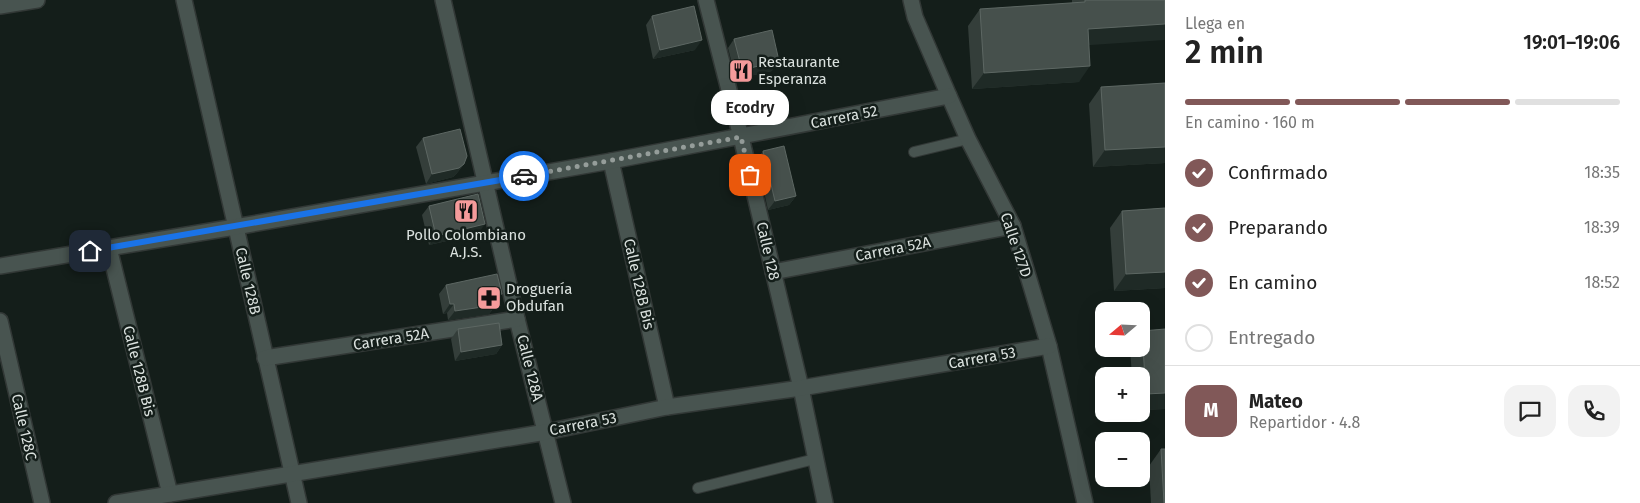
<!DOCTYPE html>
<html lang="es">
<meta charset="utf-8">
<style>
:root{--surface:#fff;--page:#f2f2f2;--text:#222;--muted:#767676;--line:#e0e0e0;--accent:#815858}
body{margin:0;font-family:"Fira Sans",sans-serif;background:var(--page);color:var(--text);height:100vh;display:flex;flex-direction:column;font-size:19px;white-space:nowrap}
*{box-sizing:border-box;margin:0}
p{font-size:16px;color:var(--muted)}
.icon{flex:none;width:28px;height:28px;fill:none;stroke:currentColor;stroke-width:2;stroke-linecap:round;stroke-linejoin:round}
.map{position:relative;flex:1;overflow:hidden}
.sheet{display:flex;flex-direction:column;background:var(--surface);width:475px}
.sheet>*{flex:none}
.needle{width:32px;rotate:251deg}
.tools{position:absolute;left:1095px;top:302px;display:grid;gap:10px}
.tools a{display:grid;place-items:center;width:55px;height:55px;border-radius:10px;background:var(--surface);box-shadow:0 5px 20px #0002;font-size:25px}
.pin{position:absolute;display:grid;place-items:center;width:42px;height:42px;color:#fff;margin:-21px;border-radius:10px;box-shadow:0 2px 8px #0006}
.courier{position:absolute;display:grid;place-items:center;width:50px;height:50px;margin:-25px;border:4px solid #1a73e8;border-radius:50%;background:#fff;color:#222;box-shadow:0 1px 6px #0007}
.bubble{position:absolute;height:35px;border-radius:15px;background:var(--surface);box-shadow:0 5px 20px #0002;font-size:16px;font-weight:600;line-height:35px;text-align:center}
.overview em{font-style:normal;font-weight:600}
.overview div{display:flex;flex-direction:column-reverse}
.overview{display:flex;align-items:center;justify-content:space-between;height:85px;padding:0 20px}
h1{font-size:32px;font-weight:600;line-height:38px}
.bar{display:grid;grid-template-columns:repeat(4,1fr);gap:8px 5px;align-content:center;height:60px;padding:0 20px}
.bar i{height:6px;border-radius:4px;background:var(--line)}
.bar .active{background:var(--accent)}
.bar p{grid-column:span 4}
.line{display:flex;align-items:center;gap:12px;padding:0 20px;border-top:1px solid var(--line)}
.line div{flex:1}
.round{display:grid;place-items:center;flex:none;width:52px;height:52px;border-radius:15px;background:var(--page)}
ol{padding:0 20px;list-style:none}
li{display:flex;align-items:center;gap:15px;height:55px}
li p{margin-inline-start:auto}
li .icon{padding:5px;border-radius:50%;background:var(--accent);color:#fff;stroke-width:4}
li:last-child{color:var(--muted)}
li i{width:28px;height:28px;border:2px solid var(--line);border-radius:50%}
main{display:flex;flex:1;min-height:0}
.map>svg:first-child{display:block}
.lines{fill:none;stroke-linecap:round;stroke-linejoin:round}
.lane-casing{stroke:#323836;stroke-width:12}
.street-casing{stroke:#323836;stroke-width:18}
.lane{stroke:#485450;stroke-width:10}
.street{stroke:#485450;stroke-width:15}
.wall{fill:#343e3a}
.shaded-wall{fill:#1f2a26}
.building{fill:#46504c;stroke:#5d6763}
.done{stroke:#959d9a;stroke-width:5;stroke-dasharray:0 9}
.route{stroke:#1a73e8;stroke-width:6}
.labels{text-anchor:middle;stroke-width:5;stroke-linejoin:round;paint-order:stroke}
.poi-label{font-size:15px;fill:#dbe2df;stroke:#141e1a;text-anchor:start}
.street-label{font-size:15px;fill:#dbe2df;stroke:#141e1a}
</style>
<main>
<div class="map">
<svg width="1165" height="503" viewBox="0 0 1165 503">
<rect width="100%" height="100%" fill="#141e1a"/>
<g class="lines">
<defs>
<g id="lane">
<path d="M914,152L968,139"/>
<path d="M698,488L815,459"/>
</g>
<g id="street">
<path d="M184,0L299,503"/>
<path d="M443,0L517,319L563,503"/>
<path d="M706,0L741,137L801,388L825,503"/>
<path d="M911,0L915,17L949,96L968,139L1013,226L1049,346L1085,503"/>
<path d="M0,6L37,0"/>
<path d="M611,161L667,407"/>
<path d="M109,248L170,494"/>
<path d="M0,266L235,227L611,161L949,96"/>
<path d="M773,272L1013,226"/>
<path d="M0,321L42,503"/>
<path d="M265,358L517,319"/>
<path d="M116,503L546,432L667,407L801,388L1049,346"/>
</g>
</defs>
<use href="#lane" class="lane-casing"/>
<use href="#street" class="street-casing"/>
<use href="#lane" class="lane"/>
<use href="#street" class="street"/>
</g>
<g class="wall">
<path d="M1072,0H1165L1089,45L1079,82L972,89L968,26L980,9L1072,3Z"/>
<path d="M652,16L695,50L653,59L646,25Z"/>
<path d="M734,39L772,71L736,79L728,48Z"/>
<path d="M1165,83V163L1093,167L1089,104L1101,87Z"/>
<path d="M423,138L464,164L457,173L453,177L426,184L416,147Z"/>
<path d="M763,151L796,196L789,205L768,210L757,160Z"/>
<path d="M429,206L478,234L429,245L422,215Z"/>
<path d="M1165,208V288L1114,291L1110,228L1122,211Z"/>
<path d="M446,285L495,303L496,305L489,314L448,320L447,313L443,314L439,294Z"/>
<path d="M458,329L502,345L496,354L455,361L451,339Z"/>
<path d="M1165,329V409L1141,410V376H1132L1130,349H1141L1142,331Z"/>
<path d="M1161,449L1165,503H1151L1149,466Z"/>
</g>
<g class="shaded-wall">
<path d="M1165,24V40L1076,46L1088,29Z"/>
<path d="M702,40L695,50L653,59L660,50Z"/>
<path d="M779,61L772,71L736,79L742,70Z"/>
<path d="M1090,66L1079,82L972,89L984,73Z"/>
<path d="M1165,147V163L1093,167L1105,150Z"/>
<path d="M464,164L457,173L453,177L426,184L432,174Z"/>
<path d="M796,196L789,205L768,210L775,201Z"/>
<path d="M485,224L478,234L429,245L436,236Z"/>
<path d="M1165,272V288L1114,291L1126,274Z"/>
<path d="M502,294L495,303L494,295Z"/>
<path d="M450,304H454L447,313L443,314Z"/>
<path d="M496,305L489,314L448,320L455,311Z"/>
<path d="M502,345L496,354L455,361L461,352Z"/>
<path d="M1165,393V409L1141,410V400L1146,394Z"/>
</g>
<g class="building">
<path d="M1085,0H1165V24L1088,29L1090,66L984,73L980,9L1085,2Z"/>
<path d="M694,6L702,40L660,50L652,16Z"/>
<path d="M772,30L779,61L742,70L734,39Z"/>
<path d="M1165,83V147L1105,150L1101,87Z"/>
<path d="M460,129L467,156L464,164L459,168L432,174L423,138Z"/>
<path d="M784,146L796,196L775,201L763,151Z"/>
<path d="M478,194L485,224L436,236L429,206Z"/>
<path d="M1165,208V272L1126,274L1122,211Z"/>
<path d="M497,274L502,294L494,295L496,305L455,311L454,304H450L446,285Z"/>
<path d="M499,323L502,345L461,352L458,329Z"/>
<path d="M1165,329V393L1146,394L1142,331Z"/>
<path d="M1161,449H1165V503H1164Z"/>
</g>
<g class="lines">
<path class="done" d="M524,176L741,137L750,175"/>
<path class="route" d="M90,251L524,176"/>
</g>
<defs>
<symbol id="restaurant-square" viewBox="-11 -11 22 22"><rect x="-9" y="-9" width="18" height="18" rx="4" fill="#f59b9b" stroke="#141e1a"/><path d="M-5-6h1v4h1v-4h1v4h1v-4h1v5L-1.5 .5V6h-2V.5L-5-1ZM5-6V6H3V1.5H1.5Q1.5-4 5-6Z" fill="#111"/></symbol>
<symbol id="pharmacy-square" viewBox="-11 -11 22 22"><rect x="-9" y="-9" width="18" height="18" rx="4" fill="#f59b9b" stroke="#141e1a"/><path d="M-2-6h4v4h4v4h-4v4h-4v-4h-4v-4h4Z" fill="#111"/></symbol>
</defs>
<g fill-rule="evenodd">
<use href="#restaurant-square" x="727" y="57" width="28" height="28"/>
<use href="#restaurant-square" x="452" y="197" width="28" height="28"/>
<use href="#pharmacy-square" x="475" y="284" width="28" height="28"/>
</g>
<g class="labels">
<g class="poi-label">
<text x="758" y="67">Restaurante<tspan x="758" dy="17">Esperanza</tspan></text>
<text x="466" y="240" text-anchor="middle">Pollo Colombiano<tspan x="466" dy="17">A.J.S.</tspan></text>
<text x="506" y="294">Droguería<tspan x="506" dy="17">Obdufan</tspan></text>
</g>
<g class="street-label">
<text transform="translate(844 117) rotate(-11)" y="5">Carrera 52</text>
<text transform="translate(1016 245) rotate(71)" y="5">Calle 127D</text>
<text transform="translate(893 249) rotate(-11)" y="5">Carrera 52A</text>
<text transform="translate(768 251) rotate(77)" y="5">Calle 128</text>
<text transform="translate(248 281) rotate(77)" y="5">Calle 128B</text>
<text transform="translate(639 284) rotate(77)" y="5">Calle 128B Bis</text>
<text transform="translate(391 339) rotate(-9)" y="5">Carrera 52A</text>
<text transform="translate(982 358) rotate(-10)" y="5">Carrera 53</text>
<text transform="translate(530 368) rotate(76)" y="5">Calle 128A</text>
<text transform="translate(139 371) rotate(76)" y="5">Calle 128B Bis</text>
<text transform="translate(583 424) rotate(-11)" y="5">Carrera 53</text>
<text transform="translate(24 427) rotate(77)" y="5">Calle 128C</text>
</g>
</g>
</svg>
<div class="tools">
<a><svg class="needle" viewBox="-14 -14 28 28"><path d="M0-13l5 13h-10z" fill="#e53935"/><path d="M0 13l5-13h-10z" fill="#767676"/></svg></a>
<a>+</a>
<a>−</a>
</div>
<div class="pin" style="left:750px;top:175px;background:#ea580c"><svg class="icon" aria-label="bag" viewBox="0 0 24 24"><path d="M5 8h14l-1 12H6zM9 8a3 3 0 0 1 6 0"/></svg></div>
<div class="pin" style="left:90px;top:251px;background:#1f2937"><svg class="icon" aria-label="home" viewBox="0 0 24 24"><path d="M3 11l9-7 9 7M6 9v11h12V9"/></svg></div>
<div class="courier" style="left:524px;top:176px"><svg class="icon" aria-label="car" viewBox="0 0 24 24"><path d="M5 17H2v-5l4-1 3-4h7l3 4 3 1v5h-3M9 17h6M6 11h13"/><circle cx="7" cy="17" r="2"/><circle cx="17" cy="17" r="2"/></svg></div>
<div class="bubble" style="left:711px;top:90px;width:78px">Ecodry</div>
</div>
<section class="sheet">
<div class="overview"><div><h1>2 min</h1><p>Llega en</p></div><em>19:01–19:06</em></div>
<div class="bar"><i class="active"></i><i class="active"></i><i class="active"></i><i></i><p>En camino · 160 m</p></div>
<ol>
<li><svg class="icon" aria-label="check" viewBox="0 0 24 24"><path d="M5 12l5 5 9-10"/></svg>Confirmado<p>18:35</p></li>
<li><svg class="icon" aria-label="check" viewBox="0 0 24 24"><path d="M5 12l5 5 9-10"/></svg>Preparando<p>18:39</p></li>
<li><svg class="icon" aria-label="check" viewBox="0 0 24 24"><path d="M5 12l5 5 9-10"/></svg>En camino<p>18:52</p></li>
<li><i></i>Entregado</li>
</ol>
<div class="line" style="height:90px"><b class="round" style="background:var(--accent);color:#fff">M</b><div><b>Mateo</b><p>Repartidor · 4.8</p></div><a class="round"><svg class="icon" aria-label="chat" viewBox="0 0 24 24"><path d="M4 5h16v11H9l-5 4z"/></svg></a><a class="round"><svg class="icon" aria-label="phone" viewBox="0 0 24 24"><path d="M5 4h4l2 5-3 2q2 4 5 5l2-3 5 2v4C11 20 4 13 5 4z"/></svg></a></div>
</section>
</main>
